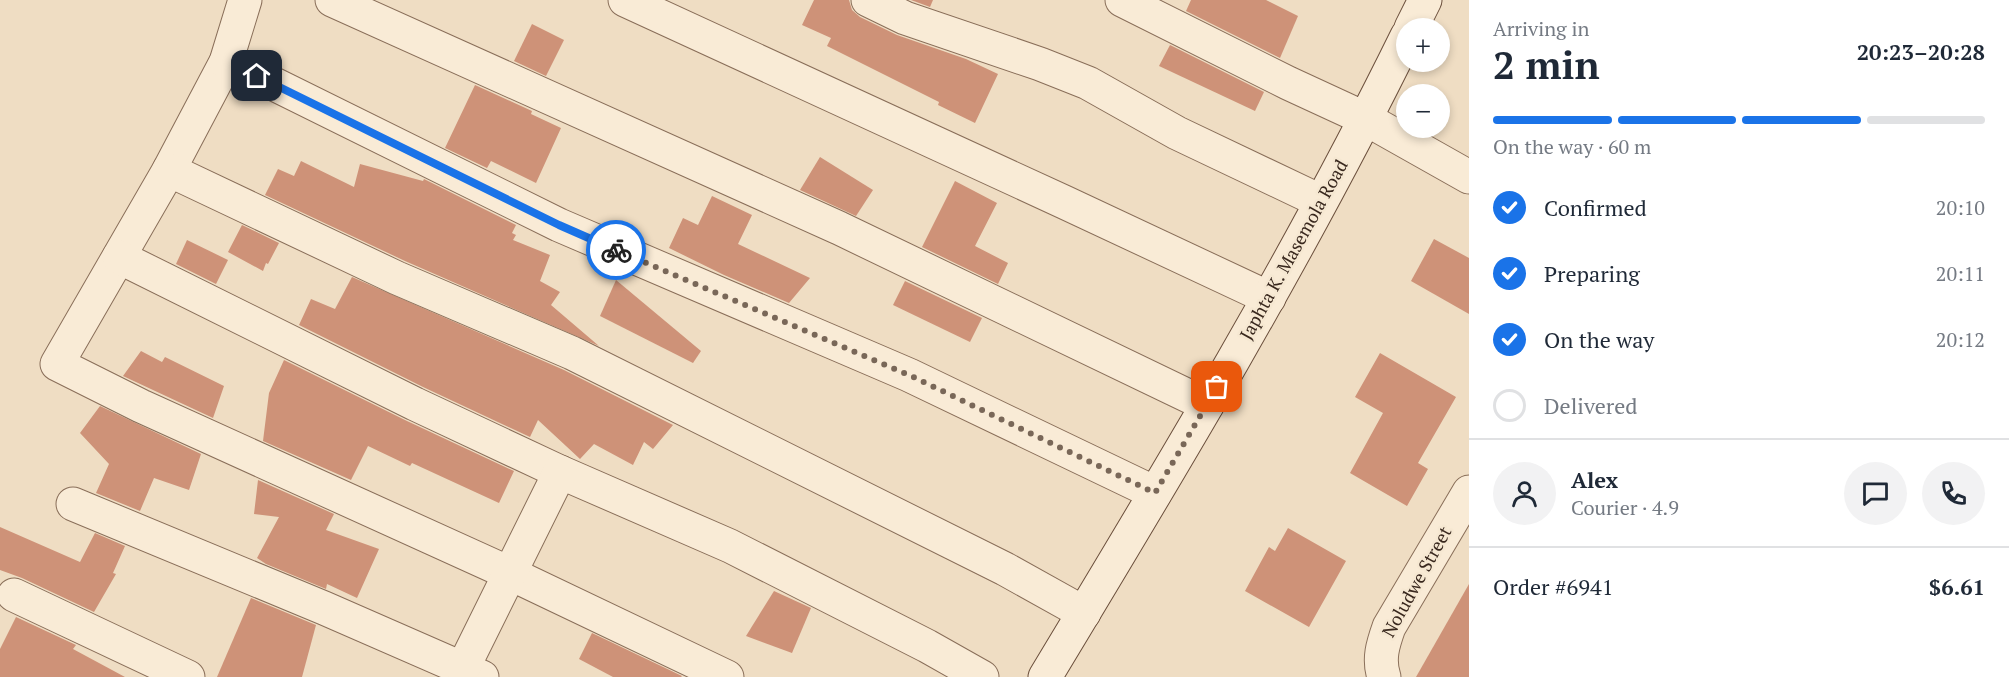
<!DOCTYPE html>
<meta charset="utf-8">
<style>
:root{--surface:#fff;--page:#f2f2f3;--text:#1f2937;--muted:#747a83;--line:#e0e1e3;--accent:#1a73e8}
body{margin:0;font-family:"PT Serif",serif;background:var(--page);color:var(--text);height:100vh;display:flex;flex-direction:column;font-size:22px;white-space:nowrap}
*{box-sizing:border-box;margin:0}
p{font-size:20px;color:var(--muted)}
.icon{flex:none;width:33px;height:33px;fill:none;stroke:currentColor;stroke-width:2;stroke-linecap:round;stroke-linejoin:round}
.map{position:relative;flex:1;overflow:hidden}
.drawer{display:flex;flex-direction:column;background:var(--surface);width:540px}
.drawer>*{flex:none}
.tools{position:absolute;left:1396px;top:18px;display:grid;gap:12px}
.tools a{display:grid;place-items:center;width:54px;height:54px;border-radius:50%;background:var(--surface);box-shadow:0 3px 9px #0003;font-size:30px}
.pin{position:absolute;display:grid;place-items:center;width:51px;height:51px;color:#fff;margin:-26px;border-radius:12px;box-shadow:0 3px 9px #0006}
.courier{position:absolute;display:grid;place-items:center;width:60px;height:60px;margin:-30px;border:4px solid #1a73e8;border-radius:50%;background:#fff;color:#222;box-shadow:0 2px 8px #0007}
.head em{font-style:normal;font-weight:600}
.head div{display:flex;flex-direction:column-reverse}
.head{display:flex;align-items:center;justify-content:space-between;height:102px;padding:0 24px}
h1{font-size:39px;font-weight:600;line-height:45px}
.bar{display:grid;grid-template-columns:repeat(4,1fr);gap:9px 6px;align-content:center;height:72px;padding:0 24px}
.bar i{height:8px;border-radius:4px;background:var(--line)}
.bar .active{background:var(--accent)}
.bar p{grid-column:span 4}
.line{display:flex;align-items:center;gap:15px;padding:0 24px;border-top:2px solid var(--line)}
.line div{flex:1}
.round{display:grid;place-items:center;flex:none;width:63px;height:63px;border-radius:32px;background:var(--page)}
ol{padding:0 24px;list-style:none}
li{display:flex;align-items:center;gap:18px;height:66px}
li p{margin-inline-start:auto}
li .icon{padding:6px;border-radius:50%;background:var(--accent);color:#fff;stroke-width:4}
li:last-child{color:var(--muted)}
li i{width:33px;height:33px;border:3px solid var(--line);border-radius:50%}
main{display:flex;flex:1;min-height:0}
.map>svg:first-child{display:block}
.building{fill:#ce9278}
.lines{fill:none;stroke-linecap:round;stroke-linejoin:round}
.minor-casing{stroke:#896e59;stroke-width:35}
.secondary-casing{stroke:#6b4f3c;stroke-width:35}
.minor{stroke:#f9ebd6;stroke-width:33}
.secondary{stroke:#f9ebd6;stroke-width:33}
.done{stroke:#796758;stroke-width:6;stroke-dasharray:0 10.8}
.route{stroke:#1a73e8;stroke-width:8}
.labels{text-anchor:middle;stroke-width:5;stroke-linejoin:round;paint-order:stroke}
.street-label{font-size:18px;fill:#39281e;stroke:#f6e8d2}
</style>
<main>
<div class="map">
<svg width="1469" height="677" viewBox="0 0 1469 677">
<rect width="100%" height="100%" fill="#efddc3"/>
<g class="building">
<path d="M814,0H849L852,10L860,17L897,35L966,59L998,74L975,123L938,105L939,102L827,46L831,38L802,25Z"/>
<path d="M911,0H933L930,7Z"/>
<path d="M1191,0H1266L1298,16L1280,58L1186,11Z"/>
<path d="M532,24L564,40L546,76L514,61Z"/>
<path d="M1170,45L1264,92L1255,111L1159,66Z"/>
<path d="M475,85L532,111L531,114L561,128L536,183L491,161L487,168L445,148Z"/>
<path d="M820,157L873,190L856,216L800,190Z"/>
<path d="M301,161L354,187L360,164L423,181L424,179L516,225L512,233L516,235L513,240L550,255L540,281L560,292L551,305L599,346L405,261L265,195L278,169L294,176Z"/>
<path d="M955,181L997,203L975,246L1008,263L998,284L922,247Z"/>
<path d="M712,196L752,215L738,244L810,278L789,303L724,275L669,248L683,218L698,225Z"/>
<path d="M242,225L279,243L268,264L266,263L263,271L228,252Z"/>
<path d="M1434,239L1469,258V314L1411,281Z"/>
<path d="M187,240L228,260L216,284L176,264Z"/>
<path d="M352,277L564,370L673,425L653,449L644,442L633,465L594,444L580,459L538,420L530,437L423,387L299,325L311,299L335,309Z"/>
<path d="M616,280L701,351L693,363L600,316Z"/>
<path d="M905,281L982,318L970,342L893,305Z"/>
<path d="M141,351L162,362L165,357L224,386L213,418L123,376Z"/>
<path d="M1380,353L1456,397L1418,463L1428,469L1407,506L1350,473L1383,413L1355,397Z"/>
<path d="M284,360L407,421L514,471L499,503L412,463L410,466L368,446L351,480L263,441L269,393Z"/>
<path d="M100,406L201,454L189,490L154,478L140,511L96,493L109,464L80,433Z"/>
<path d="M258,480L334,514L326,530L379,549L357,598L327,584L326,589L266,564L257,558L279,517L254,514Z"/>
<path d="M0,527L80,562L95,533L125,546L113,573L116,574L94,612L22,578L0,570Z"/>
<path d="M1288,528L1346,561L1309,627L1245,591L1269,547L1275,551Z"/>
<path d="M1469,584V677H1416Z"/>
<path d="M774,591L811,608L792,653L746,636Z"/>
<path d="M251,598L316,625L302,677H217Z"/>
<path d="M16,617L76,645L73,649L125,677H0V649Z"/>
<path d="M592,633L682,676L681,677H613L579,659Z"/>
</g>
<g class="lines">
<defs>
<g id="minor">
<path d="M245,0L226,62L169,170L57,364L141,406L509,573L727,677"/>
<path d="M332,0L839,228L1207,405"/>
<path d="M625,0L1064,202L1269,298"/>
<path d="M868,0L905,18L1040,64L1088,83L1177,133L1320,201"/>
<path d="M1122,0L1288,83L1366,119L1469,177"/>
<path d="M226,62L272,83L559,225L909,375L1155,493"/>
<path d="M169,170L397,278L572,353L1005,569L1084,613"/>
<path d="M119,257L415,404L560,472L730,546L927,646L982,677"/>
<path d="M73,504L324,608L482,677"/>
<path d="M14,595L188,677"/>
<path d="M463,668L560,472"/>
<path d="M1384,677C1378,659 1383,644 1389,627L1469,492"/>
</g>
<g id="secondary">
<path d="M1411,28L1425,0"/>
<path d="M1045,677C1172,467 1299,256 1407,36"/>
</g>
</defs>
<use href="#minor" class="minor-casing"/>
<use href="#secondary" class="secondary-casing"/>
<use href="#minor" class="minor"/>
<use href="#secondary" class="secondary"/>
</g>
<g class="lines">
<path class="done" d="M616,250L909,375L1155,493L1217,387"/>
<path class="route" d="M257,76L559,225L616,250"/>
</g>
<g class="labels">
<g class="street-label">
<text transform="translate(1294 250) rotate(-61)" y="6">Japhta K. Masemola Road</text>
<text transform="translate(1417 582) rotate(-61)" y="6">Noludwe Street</text>
</g>
</g>
</svg>
<div class="tools">
<a>+</a>
<a>−</a>
</div>
<div class="pin" style="left:1217px;top:387px;background:#ea580c"><svg class="icon" aria-label="bag" viewBox="0 0 24 24"><path d="M5 8h14l-1 12H6zM9 8a3 3 0 0 1 6 0"/></svg></div>
<div class="pin" style="left:257px;top:76px;background:#1f2937"><svg class="icon" aria-label="home" viewBox="0 0 24 24"><path d="M3 11l9-7 9 7M6 9v11h12V9"/></svg></div>
<div class="courier" style="left:616px;top:250px"><svg class="icon" aria-label="bike" viewBox="0 0 24 24"><circle cx="6" cy="16" r="4"/><circle cx="18" cy="16" r="4"/><path d="M6 16l4-8h5l3 8M10 8l3 8H6M13 5h3"/></svg></div>
</div>
<section class="drawer">
<div class="head"><div><h1>2 min</h1><p>Arriving in</p></div><em>20:23–20:28</em></div>
<div class="bar"><i class="active"></i><i class="active"></i><i class="active"></i><i></i><p>On the way · 60 m</p></div>
<ol>
<li><svg class="icon" aria-label="check" viewBox="0 0 24 24"><path d="M5 12l5 5 9-10"/></svg>Confirmed<p>20:10</p></li>
<li><svg class="icon" aria-label="check" viewBox="0 0 24 24"><path d="M5 12l5 5 9-10"/></svg>Preparing<p>20:11</p></li>
<li><svg class="icon" aria-label="check" viewBox="0 0 24 24"><path d="M5 12l5 5 9-10"/></svg>On the way<p>20:12</p></li>
<li><i></i>Delivered</li>
</ol>
<div class="line" style="height:108px"><a class="round"><svg class="icon" aria-label="person" viewBox="0 0 24 24"><circle cx="12" cy="8" r="4"/><path d="M4 21q1-7 8-7t8 7"/></svg></a><div><b>Alex</b><p>Courier · 4.9</p></div><a class="round"><svg class="icon" aria-label="chat" viewBox="0 0 24 24"><path d="M4 5h16v11H9l-5 4z"/></svg></a><a class="round"><svg class="icon" aria-label="phone" viewBox="0 0 24 24"><path d="M5 4h4l2 5-3 2q2 4 5 5l2-3 5 2v4C11 20 4 13 5 4z"/></svg></a></div>
<div class="line" style="height:78px"><div>Order #6941</div><b>$6.61</b></div>
</section>
</main>
